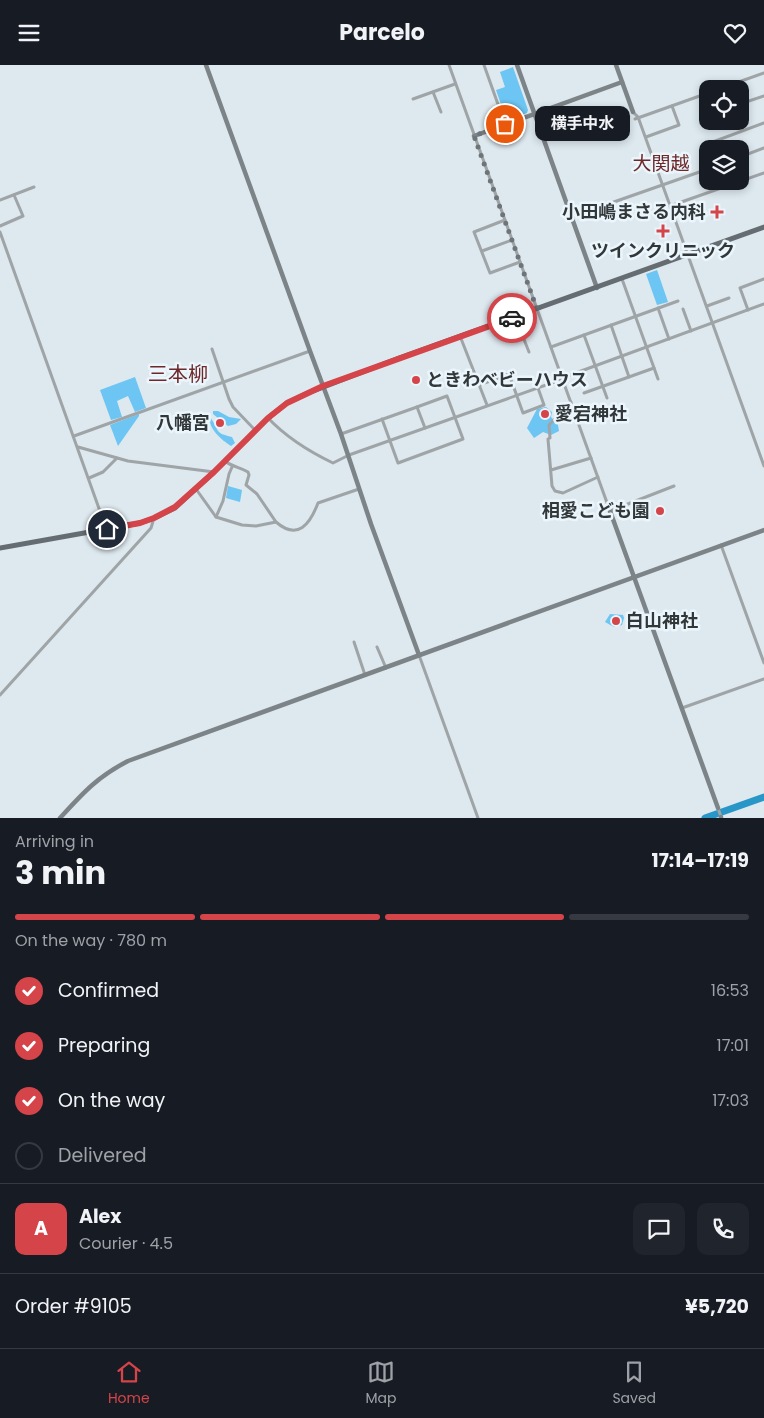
<!DOCTYPE html>
<meta charset="utf-8">
<style>
:root{--surface:#171b24;--page:#20242c;--text:#f1f3f6;--muted:#9ea1a6;--line:#363941;--accent:#d44449}
body{margin:0;font-family:Poppins,"Noto Sans JP",sans-serif;background:var(--page);color:var(--text);height:100vh;display:flex;flex-direction:column;font-size:19px;white-space:nowrap}
*{box-sizing:border-box;margin:0}
p{font-size:16px;color:var(--muted)}
.icon{flex:none;width:28px;height:28px;fill:none;stroke:currentColor;stroke-width:2;stroke-linecap:round;stroke-linejoin:round}
.map{position:relative;height:753px;overflow:hidden}
.drawer{display:flex;flex-direction:column;background:var(--surface);flex:1}
.drawer>*{flex:none}
.tools{position:absolute;left:699px;top:15px;display:grid;gap:10px}
.tools a{display:grid;place-items:center;width:50px;height:50px;border-radius:10px;background:var(--surface);box-shadow:0 2px 8px #0003;font-size:25px}
.pin{position:absolute;display:grid;place-items:center;width:42px;height:42px;color:#fff;margin:-21px;border:2px solid #fff;border-radius:50%;box-shadow:0 1px 5px #0007}
.courier{position:absolute;display:grid;place-items:center;width:50px;height:50px;margin:-25px;border:4px solid #d44449;border-radius:50%;background:#fff;color:#222;box-shadow:0 1px 6px #0007}
.bubble{position:absolute;height:35px;border-radius:10px;background:var(--surface);box-shadow:0 2px 8px #0003;font-size:16px;font-weight:700;line-height:35px;text-align:center}
.overview em{font-style:normal;font-weight:700}
.overview div{display:flex;flex-direction:column-reverse}
.overview{display:flex;align-items:center;justify-content:space-between;height:85px;padding:0 15px}
h1{font-size:32px;font-weight:700;line-height:38px}
.bar{display:grid;grid-template-columns:repeat(4,1fr);gap:8px 5px;align-content:center;height:60px;padding:0 15px}
.bar i{height:6px;border-radius:4px;background:var(--line)}
.bar .selected{background:var(--accent)}
.bar p{grid-column:span 4}
.line{display:flex;align-items:center;gap:12px;padding:0 15px;border-top:1px solid var(--line)}
.line div{flex:1}
.round{display:grid;place-items:center;flex:none;width:52px;height:52px;border-radius:10px;background:var(--page)}
ol{padding:0 15px;list-style:none}
li{display:flex;align-items:center;gap:15px;height:55px}
li p{margin-inline-start:auto}
li .icon{padding:5px;border-radius:50%;background:var(--accent);color:#fff;stroke-width:4}
li:last-child{color:var(--muted)}
li i{width:28px;height:28px;border:2px solid var(--line);border-radius:50%}
header{display:flex;justify-content:space-between;align-items:center;height:65px;padding:0 15px;background:var(--surface);font-size:22px;font-weight:700}
.tabs{display:flex;justify-content:space-around;align-items:center;height:70px;border-top:1px solid var(--line);background:var(--surface);font-size:14px;color:var(--muted)}
.tabs a{display:grid;justify-items:center;gap:2px}
.tabs .selected{color:var(--accent)}
.map>svg:first-child{display:block}
.green{fill:#6cc5f2}
.lines{fill:none;stroke-linecap:round;stroke-linejoin:round}
.river{stroke:#2897c7;stroke-width:7}
.street{stroke:#9fa4a7;stroke-width:3}
.secondary{stroke:#7d8488;stroke-width:4.5}
.primary{stroke:#656d72;stroke-width:5}
.done{stroke:#6e7579;stroke-width:5;stroke-dasharray:0 9}
.route{stroke:#d44449;stroke-width:6}
.poi-dot{fill:#d44449;stroke:#eaf5fc;stroke-width:2}
.labels{text-anchor:middle;stroke-width:5;stroke-linejoin:round;paint-order:stroke}
.poi-label{font-size:18px;font-weight:bold;fill:#323739;stroke:#eaf5fc;text-anchor:end}
.neighbourhood-label{font-size:19px;fill:#6e2829;stroke:#eaf5fc}
.quarter-label{font-size:20px;fill:#6e2829;stroke:#eaf5fc}
</style>
<header><svg class="icon" aria-label="menu" viewBox="0 0 24 24"><path d="M4 6h16M4 12h16M4 18h16"/></svg>Parcelo<svg class="icon" aria-label="heart" viewBox="0 0 24 24"><path d="M12 20l-8-8c-3-5 5-10 8-4 3-6 11-1 8 4z"/></svg></header>
<div class="map">
<svg width="764" height="753" viewBox="0 0 764 753">
<rect width="100%" height="100%" fill="#dde8ef"/>
<g class="green">
<path d="M513,2L528,45L527,48L508,55L506,54L496,25L505,22L500,7Z"/>
<path d="M657,205L668,237L657,240L646,209Z"/>
<path d="M135,312L146,343L135,347L128,331L117,336L122,352L111,355L100,325Z"/>
<path d="M546,342L552,347L551,352L558,360L559,366L551,370L543,367L534,373L527,363L537,344Z"/>
<path d="M213,346H218L229,352L241,354L236,359L228,361L213,349Z"/>
<path d="M139,349V351L118,381L110,360Z"/>
<path d="M210,352C220,366 214,368 232,372L235,378L231,381C222,375 208,364 210,352Z"/>
<path d="M228,421L242,425L240,437L226,433Z"/>
<path d="M610,549L623,550L624,553L622,560L614,562L605,557Z"/>
</g>
<g class="lines">
<path class="river" d="M705,753L764,732"/>
<g class="street">
<path d="M449,0L610,446L674,421"/>
<path d="M484,0L505,59"/>
<path d="M719,24L764,8"/>
<path d="M433,27L441,47"/>
<path d="M740,29L743,38L764,31"/>
<path d="M413,34L455,19"/>
<path d="M633,47L638,52L764,401"/>
<path d="M635,54L708,28"/>
<path d="M646,72L679,60L672,41"/>
<path d="M712,84L710,78L764,58"/>
<path d="M740,92L764,83"/>
<path d="M0,135L34,122"/>
<path d="M670,141L764,108"/>
<path d="M571,152L708,104"/>
<path d="M505,155L474,167L490,208L520,197"/>
<path d="M0,161L23,151L14,130"/>
<path d="M0,167L106,463"/>
<path d="M482,186L512,175"/>
<path d="M622,214L658,314"/>
<path d="M707,241L729,233"/>
<path d="M658,243L669,274"/>
<path d="M683,244L691,266"/>
<path d="M748,245L740,223L764,214"/>
<path d="M515,252L529,287"/>
<path d="M611,260L629,312"/>
<path d="M584,270L607,333"/>
<path d="M460,271L487,340"/>
<path d="M551,282L678,236"/>
<path d="M212,284L229,334L233,342L255,365"/>
<path d="M562,313L764,239"/>
<path d="M479,320L509,309L523,348L544,340L538,323"/>
<path d="M584,328L654,303"/>
<path d="M571,337L549,360L550,373L548,374L552,421L555,426L563,428L598,412"/>
<path d="M268,353C287,373 308,386 333,398L349,390L563,314"/>
<path d="M382,354L398,398L463,374L447,331L417,342L425,363"/>
<path d="M578,357L598,350"/>
<path d="M341,369L417,342"/>
<path d="M74,371L310,286"/>
<path d="M78,382L128,396L214,407"/>
<path d="M225,396C232,402 240,402 248,407L249,410L246,420L257,429L276,457"/>
<path d="M551,405L591,393"/>
<path d="M89,413L103,407L117,393"/>
<path d="M196,424L216,452L242,460L256,461L276,457C298,476 310,459 318,438L359,424"/>
<path d="M216,452L223,436L229,409L232,402"/>
<path d="M721,480L764,598"/>
<path d="M354,577L365,610"/>
<path d="M377,582L386,603"/>
<path d="M419,590L478,753"/>
<path d="M0,630L151,463L154,453"/>
<path d="M682,643L764,614"/>
<path d="M718,743L721,752"/>
</g>
<g class="secondary">
<path d="M206,0L310,286L341,369L371,459L419,590"/>
<path d="M517,0L597,223"/>
<path d="M616,0L633,47"/>
<path d="M474,71L622,17"/>
<path d="M610,446L718,743"/>
<path d="M721,752V753"/>
<path d="M60,753C83,728 97,712 128,696L764,465"/>
</g>
<path class="primary" d="M0,483L140,458L154,453L175,443L214,407L268,353L287,338L308,328L399,293L764,162"/>
</g>
<g class="lines">
<path class="done" d="M505,59L474,71L537,244L512,253"/>
<path class="route" d="M107,464L140,458L154,453L175,442L214,407L268,353L287,338L323,321L512,253"/>
</g>
<g class="poi-dot">
<path d="M714.5 139.5h5v5h5v5h-5v5h-5v-5h-5v-5h5z"/>
<path d="M660.5 158.5h5v5h5v5h-5v5h-5v-5h-5v-5h5z"/>
<circle cx="416" cy="315" r="5"/>
<circle cx="545" cy="349" r="5"/>
<circle cx="220" cy="358" r="5"/>
<circle cx="660" cy="446" r="5"/>
<circle cx="616" cy="556" r="5"/>
</g>
<g class="labels">
<g class="poi-label">
<text x="706" y="153">小田嶋まさる内科</text>
<text x="663" y="192" text-anchor="middle">ツインクリニック</text>
<text x="426" y="321" text-anchor="start">ときわベビーハウス</text>
<text x="555" y="355" text-anchor="start">愛宕神社</text>
<text x="210" y="364">八幡宮</text>
<text x="650" y="452">相愛こども園</text>
<text x="626" y="562" text-anchor="start">白山神社</text>
</g>
<g class="neighbourhood-label">
<text x="661" y="105">大関越</text>
</g>
<g class="quarter-label">
<text x="178" y="316">三本柳</text>
</g>
</g>
</svg>
<div class="tools">
<a><svg class="icon" aria-label="locate" viewBox="0 0 24 24"><circle cx="12" cy="12" r="6"/><path d="M12 2v4M12 18v4M2 12h4M18 12h4"/></svg></a>
<a><svg class="icon" aria-label="layers" viewBox="0 0 24 24"><path d="M12 4l9 5-9 5-9-5zM3 14l9 5 9-5"/></svg></a>
</div>
<div class="pin" style="left:505px;top:59px;background:#ea580c"><svg class="icon" aria-label="bag" viewBox="0 0 24 24"><path d="M5 8h14l-1 12H6zM9 8a3 3 0 0 1 6 0"/></svg></div>
<div class="pin" style="left:107px;top:464px;background:#1f2937"><svg class="icon" aria-label="home" viewBox="0 0 24 24"><path d="M3 11l9-7 9 7M6 9v11h12V9"/></svg></div>
<div class="courier" style="left:512px;top:253px"><svg class="icon" aria-label="car" viewBox="0 0 24 24"><path d="M5 17H2v-5l4-1 3-4h7l3 4 3 1v5h-3M9 17h6M6 11h13"/><circle cx="7" cy="17" r="2"/><circle cx="17" cy="17" r="2"/></svg></div>
<div class="bubble" style="left:535px;top:41px;width:95px">横手中水</div>
</div>
<section class="drawer">
<div class="overview"><div><h1>3 min</h1><p>Arriving in</p></div><em>17:14–17:19</em></div>
<div class="bar"><i class="selected"></i><i class="selected"></i><i class="selected"></i><i></i><p>On the way · 780 m</p></div>
<ol>
<li><svg class="icon" aria-label="check" viewBox="0 0 24 24"><path d="M5 12l5 5 9-10"/></svg>Confirmed<p>16:53</p></li>
<li><svg class="icon" aria-label="check" viewBox="0 0 24 24"><path d="M5 12l5 5 9-10"/></svg>Preparing<p>17:01</p></li>
<li><svg class="icon" aria-label="check" viewBox="0 0 24 24"><path d="M5 12l5 5 9-10"/></svg>On the way<p>17:03</p></li>
<li><i></i>Delivered</li>
</ol>
<div class="line" style="height:90px"><b class="round" style="background:var(--accent);color:#fff">A</b><div><b>Alex</b><p>Courier · 4.5</p></div><a class="round"><svg class="icon" aria-label="chat" viewBox="0 0 24 24"><path d="M4 5h16v11H9l-5 4z"/></svg></a><a class="round"><svg class="icon" aria-label="phone" viewBox="0 0 24 24"><path d="M5 4h4l2 5-3 2q2 4 5 5l2-3 5 2v4C11 20 4 13 5 4z"/></svg></a></div>
<div class="line" style="height:65px"><div>Order #9105</div><b>¥5,720</b></div>
</section>
<nav class="tabs">
<a class="selected"><svg class="icon" aria-label="home" viewBox="0 0 24 24"><path d="M3 11l9-7 9 7M6 9v11h12V9"/></svg>Home</a>
<a><svg class="icon" aria-label="map" viewBox="0 0 24 24"><path d="M3 6l6-2 6 2 6-2v14l-6 2-6-2-6 2zM9 4v14M15 6v14"/></svg>Map</a>
<a><svg class="icon" aria-label="saved" viewBox="0 0 24 24"><path d="M7 4h10v16l-5-4-5 4z"/></svg>Saved</a>
</nav>
